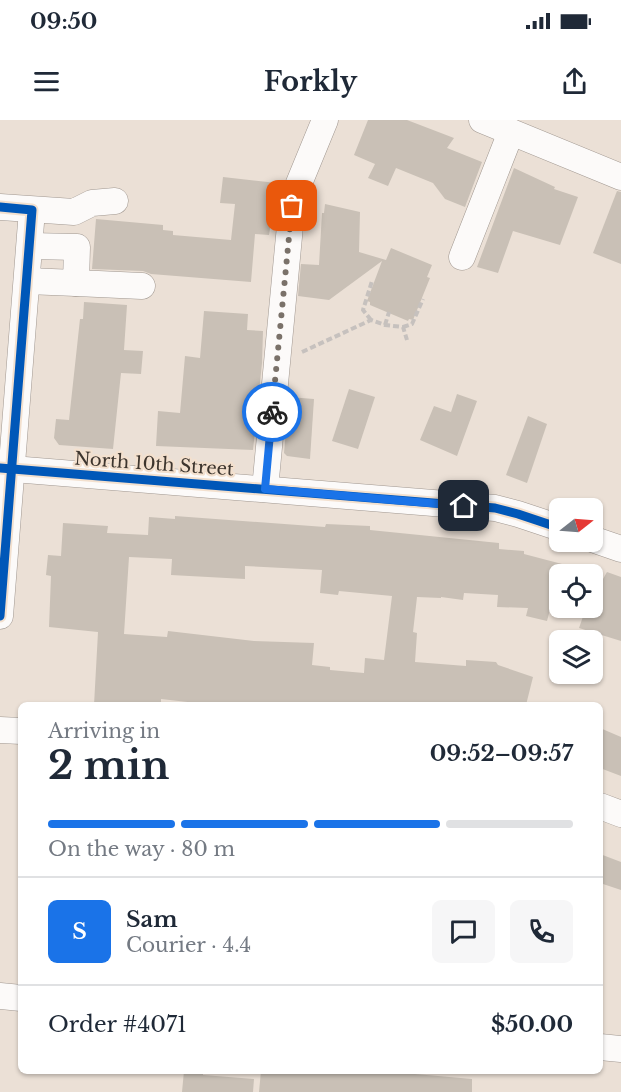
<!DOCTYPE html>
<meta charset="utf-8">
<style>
:root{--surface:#fff;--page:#f6f6f7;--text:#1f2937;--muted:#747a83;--line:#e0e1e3;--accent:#1a73e8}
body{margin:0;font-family:"Libre Baskerville",serif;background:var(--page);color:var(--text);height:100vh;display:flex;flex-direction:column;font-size:22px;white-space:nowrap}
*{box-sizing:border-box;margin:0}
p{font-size:20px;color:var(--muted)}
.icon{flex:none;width:33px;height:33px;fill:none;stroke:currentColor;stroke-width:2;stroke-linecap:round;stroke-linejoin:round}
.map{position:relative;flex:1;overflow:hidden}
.side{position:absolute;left:18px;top:582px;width:585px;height:372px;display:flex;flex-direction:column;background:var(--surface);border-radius:9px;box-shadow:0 2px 4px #0004}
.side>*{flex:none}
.needle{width:39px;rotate:73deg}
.buttons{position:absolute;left:549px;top:378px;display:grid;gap:12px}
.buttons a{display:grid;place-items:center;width:54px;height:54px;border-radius:9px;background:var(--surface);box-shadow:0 2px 4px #0004;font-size:30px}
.pin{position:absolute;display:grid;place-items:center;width:51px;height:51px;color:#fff;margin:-26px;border-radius:12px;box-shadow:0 3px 9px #0006}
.courier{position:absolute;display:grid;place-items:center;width:60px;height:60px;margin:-30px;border:4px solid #1a73e8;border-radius:50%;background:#fff;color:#222;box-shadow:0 2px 8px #0007}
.overview em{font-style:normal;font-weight:800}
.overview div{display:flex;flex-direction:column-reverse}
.overview{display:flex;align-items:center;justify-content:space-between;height:102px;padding:0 30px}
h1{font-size:39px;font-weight:800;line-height:45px}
.bar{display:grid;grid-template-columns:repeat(4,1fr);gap:9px 6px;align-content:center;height:72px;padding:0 30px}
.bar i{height:8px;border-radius:4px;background:var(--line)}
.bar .on{background:var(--accent)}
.bar p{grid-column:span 4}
.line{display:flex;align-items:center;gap:15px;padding:0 30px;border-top:2px solid var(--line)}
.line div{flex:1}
.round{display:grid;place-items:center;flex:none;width:63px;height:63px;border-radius:9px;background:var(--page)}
.status{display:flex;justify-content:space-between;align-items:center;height:42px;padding:0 30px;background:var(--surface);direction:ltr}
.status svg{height:16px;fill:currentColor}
header{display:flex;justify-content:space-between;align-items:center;height:78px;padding:0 30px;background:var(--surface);font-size:27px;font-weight:800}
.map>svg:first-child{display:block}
.building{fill:#c9c0b6;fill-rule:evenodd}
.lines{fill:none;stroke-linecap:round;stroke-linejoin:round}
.minor-casing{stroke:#a09790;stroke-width:27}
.path{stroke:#c6c1be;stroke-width:4;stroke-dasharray:6 3;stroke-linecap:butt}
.minor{stroke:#fcfaf9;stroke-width:26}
.cycleway-casing{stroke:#f3e0ce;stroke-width:13}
.cycleway{stroke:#0057b8;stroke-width:9}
.done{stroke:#7a7169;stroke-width:6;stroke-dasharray:0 10.8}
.route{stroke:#1a73e8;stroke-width:8}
.labels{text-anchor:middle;stroke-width:4.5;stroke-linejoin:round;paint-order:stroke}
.street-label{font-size:18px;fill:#3d352e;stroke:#f3e0ce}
</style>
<div class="status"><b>09:50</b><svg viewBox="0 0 49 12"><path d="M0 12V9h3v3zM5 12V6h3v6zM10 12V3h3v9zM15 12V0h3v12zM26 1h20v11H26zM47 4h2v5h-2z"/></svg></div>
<header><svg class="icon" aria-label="menu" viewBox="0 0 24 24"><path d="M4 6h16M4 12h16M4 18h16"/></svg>Forkly<svg class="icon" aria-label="share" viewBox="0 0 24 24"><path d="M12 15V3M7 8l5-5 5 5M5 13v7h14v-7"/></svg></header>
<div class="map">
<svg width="621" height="972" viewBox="0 0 621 972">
<rect width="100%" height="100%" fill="#ebe0d6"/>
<g class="building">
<path d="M368,0H407L454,18L447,28L482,42L465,87L445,79L433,63L396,48L388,66L368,58L375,44L354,35Z"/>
<path d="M514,48L555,67L554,69L578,77L560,125L513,111L498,153L477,147Z"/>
<path d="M223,57L277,63L269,115L255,114L251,162L151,154L143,151L92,149L96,99L163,105V110L173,111V115L231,120L235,84L220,83Z"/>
<path d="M617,71L621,72V144L593,133Z"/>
<path d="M325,84L360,92L359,132L386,140L391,128L432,145L427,157L430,158L413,200L409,199L408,201L370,185V182L367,181L382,141L329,180L298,176L301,144L319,145L322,93H324Z"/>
<path d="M84,182L127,185L124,230L143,231L141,254L121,253L113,329L59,325L54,318L56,299L69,300L80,199H83Z"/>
<path d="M204,191L248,194L247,210L263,211L262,243L253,330L156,326L158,291L180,293L185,236L200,238Z"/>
<path d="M349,269L375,277L358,329L332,321Z"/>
<path d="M457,274L477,281L457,336L420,320L434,286L451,292Z"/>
<path d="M289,277L314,279L310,339L287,336L284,333Z"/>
<path d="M528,296L547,304L527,363L506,355Z"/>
<path d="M175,396L325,407L326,404L370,406V410L499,423V429L524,431V434L562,444L547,501L526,496L528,488L497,487L498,475L464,473L463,480L441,477V478L417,477L413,512L417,513L415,542L466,546V540L496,542L498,545L533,557L526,585H214L161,579V585H94L98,512L49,507L51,456L46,455L48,435L61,436L63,403L108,406L107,413L148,415L149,397L175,399ZM129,437L172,439L171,455L245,459V446L322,450L320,473L338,475L339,471L392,476L384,540L365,538L364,553L330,550V547L312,545L314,523L254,521L168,511L167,517L124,514Z"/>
<path d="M607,452L621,457V521L579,508L586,488H592V469L597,457L603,459Z"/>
<path d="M600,608L621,617V656L600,648Z"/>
<path d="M600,734L621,742V770L600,763Z"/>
<path d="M184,951H203V955L254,959L253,972H182Z"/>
<path d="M261,951L323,954V951H381L472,959V972H259Z"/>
</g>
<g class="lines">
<defs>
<g id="minor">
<path d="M482,0L621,57"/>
<path d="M0,87L74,92L92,83L115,81"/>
<path d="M30,126L77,127L76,163L142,166"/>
<path d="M462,137L511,12"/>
<path d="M27,161L76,163"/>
<path d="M0,348L495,388L518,394L560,408"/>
<path d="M265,369L292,85L295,73L325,0"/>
<path d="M592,419L621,429"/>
<path d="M0,496L32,90"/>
<path d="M0,610L21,611"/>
<path d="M600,686L621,694"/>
<path d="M0,876L21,878"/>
<path d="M600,927L621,929"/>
</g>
</defs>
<use href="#minor" class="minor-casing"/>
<g class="path">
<path d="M371,200L363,190L372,161"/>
<path d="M385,205L389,192"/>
<path d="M403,207L412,204L423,179"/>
<path d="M302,232L371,200L385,205L403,207L407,220"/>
</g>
<use href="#minor" class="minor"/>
<defs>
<g id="cycleway">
<path d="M0,87L32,90L0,496"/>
<path d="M0,348L495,388L518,394L560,408"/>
</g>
</defs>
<use href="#cycleway" class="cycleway-casing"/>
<use href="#cycleway" class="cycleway"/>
</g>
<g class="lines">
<path class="done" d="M272,292L292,86"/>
<path class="route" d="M272,292L265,369L464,386"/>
</g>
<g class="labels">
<g class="street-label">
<text transform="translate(154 344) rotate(4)" y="6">North 10th Street</text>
</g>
</g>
</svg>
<div class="buttons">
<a><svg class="needle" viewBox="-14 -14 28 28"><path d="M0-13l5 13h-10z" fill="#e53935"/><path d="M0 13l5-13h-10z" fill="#747a83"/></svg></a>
<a><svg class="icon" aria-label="locate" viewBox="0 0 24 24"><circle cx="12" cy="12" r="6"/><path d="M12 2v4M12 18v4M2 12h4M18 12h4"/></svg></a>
<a><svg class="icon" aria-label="layers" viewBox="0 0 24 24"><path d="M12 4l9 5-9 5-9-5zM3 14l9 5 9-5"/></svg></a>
</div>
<div class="pin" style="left:292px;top:86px;background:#ea580c"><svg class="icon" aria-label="bag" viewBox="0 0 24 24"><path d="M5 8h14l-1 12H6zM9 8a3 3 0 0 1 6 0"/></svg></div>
<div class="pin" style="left:464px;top:386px;background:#1f2937"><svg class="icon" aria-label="home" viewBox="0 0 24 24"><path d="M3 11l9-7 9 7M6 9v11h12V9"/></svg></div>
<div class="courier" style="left:272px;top:292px"><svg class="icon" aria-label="bike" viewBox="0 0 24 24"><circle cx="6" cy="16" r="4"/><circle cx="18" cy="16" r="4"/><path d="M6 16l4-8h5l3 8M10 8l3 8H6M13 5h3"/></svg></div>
<section class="side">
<div class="overview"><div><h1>2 min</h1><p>Arriving in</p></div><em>09:52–09:57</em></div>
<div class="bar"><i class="on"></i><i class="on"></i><i class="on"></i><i></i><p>On the way · 80 m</p></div>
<div class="line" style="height:108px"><b class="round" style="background:var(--accent);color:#fff">S</b><div><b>Sam</b><p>Courier · 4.4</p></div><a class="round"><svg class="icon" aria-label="chat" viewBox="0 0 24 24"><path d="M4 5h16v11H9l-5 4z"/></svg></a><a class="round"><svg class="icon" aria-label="phone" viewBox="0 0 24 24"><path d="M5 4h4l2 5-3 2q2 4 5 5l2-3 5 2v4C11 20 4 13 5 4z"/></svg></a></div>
<div class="line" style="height:78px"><div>Order #4071</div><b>$50.00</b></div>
</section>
</div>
